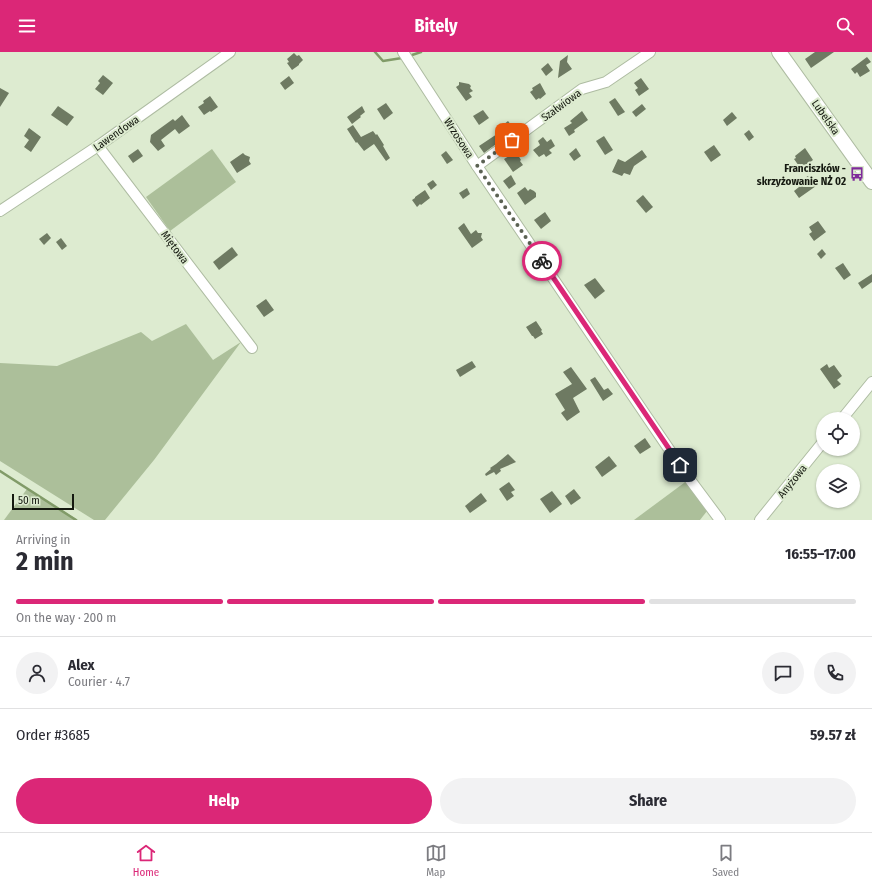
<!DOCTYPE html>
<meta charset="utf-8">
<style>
:root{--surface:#fff;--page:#f2f2f3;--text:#2b2b33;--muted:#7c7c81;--line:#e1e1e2;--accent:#db2777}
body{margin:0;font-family:"Fira Sans Condensed",sans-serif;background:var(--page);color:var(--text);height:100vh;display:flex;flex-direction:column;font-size:15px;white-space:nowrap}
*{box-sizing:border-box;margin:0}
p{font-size:13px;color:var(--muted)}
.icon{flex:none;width:22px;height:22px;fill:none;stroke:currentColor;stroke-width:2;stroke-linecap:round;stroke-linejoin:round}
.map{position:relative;height:468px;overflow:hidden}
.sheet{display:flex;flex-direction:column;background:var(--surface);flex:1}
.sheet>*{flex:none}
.fabs{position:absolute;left:816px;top:360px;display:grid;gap:8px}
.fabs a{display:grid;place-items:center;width:44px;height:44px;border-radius:50%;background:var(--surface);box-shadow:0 1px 3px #0004;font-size:20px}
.scale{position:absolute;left:12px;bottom:10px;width:62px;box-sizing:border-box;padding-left:4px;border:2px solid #151910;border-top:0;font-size:11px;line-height:14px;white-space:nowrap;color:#151910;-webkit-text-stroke:3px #ddebd0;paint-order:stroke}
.pin{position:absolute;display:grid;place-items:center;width:34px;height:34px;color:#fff;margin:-17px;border-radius:8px;box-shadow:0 2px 6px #0006}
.courier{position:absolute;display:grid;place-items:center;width:40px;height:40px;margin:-20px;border:3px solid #db2777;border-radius:50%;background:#fff;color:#222;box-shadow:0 1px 5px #0007}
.headline em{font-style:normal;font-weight:700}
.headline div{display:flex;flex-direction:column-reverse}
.headline{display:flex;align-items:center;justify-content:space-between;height:68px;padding:0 16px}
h1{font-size:26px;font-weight:700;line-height:30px}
.bar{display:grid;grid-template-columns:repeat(4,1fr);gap:6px 4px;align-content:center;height:48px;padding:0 16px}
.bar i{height:5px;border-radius:3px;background:var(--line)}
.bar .selected{background:var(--accent)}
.bar p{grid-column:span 4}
.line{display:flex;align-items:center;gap:10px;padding:0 16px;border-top:1px solid var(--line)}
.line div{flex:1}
.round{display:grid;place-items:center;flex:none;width:42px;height:42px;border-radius:21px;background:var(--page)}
.primary-button{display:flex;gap:8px;margin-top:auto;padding:8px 16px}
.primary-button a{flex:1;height:46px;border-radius:24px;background:var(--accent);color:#fff;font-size:16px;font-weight:700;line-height:46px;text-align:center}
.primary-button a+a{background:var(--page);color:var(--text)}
header{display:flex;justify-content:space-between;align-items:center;height:52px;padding:0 16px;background:var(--accent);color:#fff;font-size:18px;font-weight:700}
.tabs{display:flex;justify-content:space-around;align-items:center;height:56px;border-top:1px solid var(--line);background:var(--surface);font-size:11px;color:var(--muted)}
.tabs a{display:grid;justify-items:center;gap:2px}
.tabs .selected{color:var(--accent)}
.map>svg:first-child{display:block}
.green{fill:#acbf9a}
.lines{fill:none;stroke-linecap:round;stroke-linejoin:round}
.stream{stroke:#819b68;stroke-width:2.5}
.building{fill:#6e7a62}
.minor-casing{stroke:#aebca2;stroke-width:12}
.secondary-casing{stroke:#aebca2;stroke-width:16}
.minor{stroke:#fff;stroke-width:10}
.secondary{stroke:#fff;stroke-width:14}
.done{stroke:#5b6253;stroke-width:4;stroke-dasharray:0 7.2}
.route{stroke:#db2777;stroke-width:5}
.labels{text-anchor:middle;stroke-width:4;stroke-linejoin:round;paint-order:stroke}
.street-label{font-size:11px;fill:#151910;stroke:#ddebd0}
.poi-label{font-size:11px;font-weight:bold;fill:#151910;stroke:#ddebd0;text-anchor:end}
</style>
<header><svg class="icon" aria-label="menu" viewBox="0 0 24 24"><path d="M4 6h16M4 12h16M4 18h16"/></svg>Bitely<svg class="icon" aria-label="search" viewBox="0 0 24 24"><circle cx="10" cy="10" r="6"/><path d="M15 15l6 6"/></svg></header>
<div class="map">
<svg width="872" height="468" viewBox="0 0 872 468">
<rect width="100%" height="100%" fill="#ddebd0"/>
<g class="green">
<path d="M212,97L236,130L170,179L146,145Z"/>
<path d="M186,272L213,308L241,290L154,408L105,468H94L0,409V311L57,314L141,280L152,289Z"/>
<path d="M688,428L707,459L700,468H634Z"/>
<path d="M27,437L78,468H4Z"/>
</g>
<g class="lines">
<g class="stream">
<path d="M375,0L383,9L402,6"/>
<path d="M412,3L421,0"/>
<path d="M0,419L76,468"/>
</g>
</g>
<g class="building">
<path d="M815,0H834L811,16L805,7Z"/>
<path d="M294,1L297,4L299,3L303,8L299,12V13L292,18L287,11L289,10L287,7Z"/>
<path d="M568,3L567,10L572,17L558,26L560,9Z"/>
<path d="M867,5L871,10L866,13L870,19L860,25L857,20L855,22L851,17Z"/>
<path d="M548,11L553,18L546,24L541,17Z"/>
<path d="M103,23L113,31L103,43L95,37L100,31L98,29Z"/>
<path d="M289,24L294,31L285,38L280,31Z"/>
<path d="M641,26L649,37L639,44L635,38L638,36L634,31Z"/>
<path d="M459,30L469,32L471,34L470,36L473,39L469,41L472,45L466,49L456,35L459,33Z"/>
<path d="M540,31L546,42L540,47L539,46L536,48L530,40L533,38L532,36Z"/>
<path d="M0,36L9,41L0,55Z"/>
<path d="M210,44L218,55L211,60L210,59L204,63L198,55L204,51L203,49Z"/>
<path d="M615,46L625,60L618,64L609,50Z"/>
<path d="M386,51L393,61L384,68L377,57Z"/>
<path d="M642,52L646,57L636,65L632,60Z"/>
<path d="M58,54L74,65L67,74L51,63Z"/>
<path d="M362,54L365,60L360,64L361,65L352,72L347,65Z"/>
<path d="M483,58L489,66L479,73L473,64Z"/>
<path d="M582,59L588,68L574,78L575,80L569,84L564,76L572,71L570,69Z"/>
<path d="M732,60L737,66L727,74L723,68Z"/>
<path d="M182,63L190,74L179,82L175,77L161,88L165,94L158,99L150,90L151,83L173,67L175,69Z"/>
<path d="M508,69L515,78L484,101L479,94L497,82L496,81L500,78L498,77Z"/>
<path d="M353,73L361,85L373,79L376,83L377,82L384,93L383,94L390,106L386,109L374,92L364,99L357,90L356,91L347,77Z"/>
<path d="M29,76L41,85L31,100L24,95L29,88L24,84Z"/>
<path d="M749,78L754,85L749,89L744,82Z"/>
<path d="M604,84L613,98L605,103L596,89Z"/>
<path d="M543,85L547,90L551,87L555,94L549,98L552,101L546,105L544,102L539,105L533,98L540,93L538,89Z"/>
<path d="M714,93L721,103L711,110L704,100Z"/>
<path d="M576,96L581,104L574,109L569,102Z"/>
<path d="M805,96L813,108L801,117L794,107L796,106L795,104Z"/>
<path d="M138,97L143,104L133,111L128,104Z"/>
<path d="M642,98L647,105L634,114L630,123L624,121L622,124L612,120L618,107L625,110Z"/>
<path d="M446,99L453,108L447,112L441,103Z"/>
<path d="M243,101L245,103L250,105L249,109L251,112L237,121L230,110Z"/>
<path d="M514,101L516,104L518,103L521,108L520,109L523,113L513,120L504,107Z"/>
<path d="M511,123L516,132L509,137L503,129Z"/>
<path d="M808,124L816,134L799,146L794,139L799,135L798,134L804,129L803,127Z"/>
<path d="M433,128L437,133L431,138L427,132Z"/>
<path d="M525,135L528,139L530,137L534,139L536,141V145L525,153L517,141Z"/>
<path d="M467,136L470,142L463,147L459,141Z"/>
<path d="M425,138L430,146L421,153L420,152L417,155L412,148L415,146V145Z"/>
<path d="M643,143L653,155L646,161L636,149Z"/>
<path d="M545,160L551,169L541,177L534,168Z"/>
<path d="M818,169L826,180L814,189L809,182L812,180L809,175Z"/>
<path d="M464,171L471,182L476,178L478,181H482L481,185L483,188L472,196L458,176Z"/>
<path d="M47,181L51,186L44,193L39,187Z"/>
<path d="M61,186L67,194L62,198L56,190Z"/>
<path d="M232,195L238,203L219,218L213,210Z"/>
<path d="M822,197L826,202L821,207L817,202Z"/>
<path d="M843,211L851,223L844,228L835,216Z"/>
<path d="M872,222V230L862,237L858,231Z"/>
<path d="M595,226L605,239L595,247L584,233Z"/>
<path d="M266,247L274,258L264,265L256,254Z"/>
<path d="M536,269L542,278L541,279L543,282L535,287L533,284H532L526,275Z"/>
<path d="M472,309L476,315L460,325L456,318Z"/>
<path d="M827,312L829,316L834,313L842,324L837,328L841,332L834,337L820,317Z"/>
<path d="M571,315L587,337L573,346L580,360L567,369L561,361L565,358L555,342L572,332L563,320Z"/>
<path d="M595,325L604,338L608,336L613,342L603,349L590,328Z"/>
<path d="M645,386L651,395L640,402L634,394Z"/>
<path d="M508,402L516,410L500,417L501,419L496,423L494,420L486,424L485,422L491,417L490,416L496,412Z"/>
<path d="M609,404L617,414L602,425L595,415Z"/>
<path d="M509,430L515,438L511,440L514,444L507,449L499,437Z"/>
<path d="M574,437L581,446L571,453L565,444Z"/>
<path d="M552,439L562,452L550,461L540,447Z"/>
<path d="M481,441L487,449L470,461L465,454Z"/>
</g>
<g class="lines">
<defs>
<g id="minor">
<path d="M403,0L477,114L647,365L688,425L720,468"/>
<path d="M98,94L252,296"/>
<path d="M477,114L582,37L606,30L650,0"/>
<path d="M0,159L98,94L230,0"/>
<path d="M842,367L872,330"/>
<path d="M760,468L823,390"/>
</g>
<path id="secondary" d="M779,0L872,130"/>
</defs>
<use href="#minor" class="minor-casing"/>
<use href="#secondary" class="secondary-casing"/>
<use href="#minor" class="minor"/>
<use href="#secondary" class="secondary"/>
</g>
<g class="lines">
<path class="done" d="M512,88L477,114L542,209"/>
<path class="route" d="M542,209L680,413"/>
</g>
<defs>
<symbol id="bus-bare" viewBox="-9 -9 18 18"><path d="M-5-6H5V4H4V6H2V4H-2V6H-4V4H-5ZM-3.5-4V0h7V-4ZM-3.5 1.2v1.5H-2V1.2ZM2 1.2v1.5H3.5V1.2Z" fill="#7f2b9a" stroke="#ddebd0" stroke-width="2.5" paint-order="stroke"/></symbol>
</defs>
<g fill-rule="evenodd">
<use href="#bus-bare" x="847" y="112" width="20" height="20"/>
</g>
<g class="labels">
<g class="street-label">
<text transform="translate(561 53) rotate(-36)" y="4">Szałwiowa</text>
<text transform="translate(826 65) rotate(55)" y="4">Lubelska</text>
<text transform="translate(116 81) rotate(-35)" y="4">Lawendowa</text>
<text transform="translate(459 86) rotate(57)" y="4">Wrzosowa</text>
<text transform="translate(175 195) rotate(53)" y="4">Miętowa</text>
<text transform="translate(792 429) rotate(-51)" y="4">Anyżowa</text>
</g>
<g class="poi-label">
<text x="846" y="120">Franciszków -<tspan x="846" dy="13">skrzyżowanie NŻ 02</tspan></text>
</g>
</g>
</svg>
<div class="fabs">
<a><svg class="icon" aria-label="locate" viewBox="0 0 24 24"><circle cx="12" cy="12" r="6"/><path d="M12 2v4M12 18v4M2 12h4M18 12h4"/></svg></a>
<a><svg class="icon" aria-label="layers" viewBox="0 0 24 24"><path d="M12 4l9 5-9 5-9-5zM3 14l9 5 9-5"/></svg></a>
</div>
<div class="scale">50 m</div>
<div class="pin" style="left:512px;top:88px;background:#ea580c"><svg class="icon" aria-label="bag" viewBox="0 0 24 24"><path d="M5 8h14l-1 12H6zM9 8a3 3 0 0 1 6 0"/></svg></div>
<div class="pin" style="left:680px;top:413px;background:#1f2937"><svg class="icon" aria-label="home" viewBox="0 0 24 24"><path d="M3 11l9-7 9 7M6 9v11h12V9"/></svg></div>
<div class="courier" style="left:542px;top:209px"><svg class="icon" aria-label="bike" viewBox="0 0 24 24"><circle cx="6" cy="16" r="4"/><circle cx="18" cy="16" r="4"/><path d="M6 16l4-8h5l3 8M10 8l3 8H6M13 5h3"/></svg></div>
</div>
<section class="sheet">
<div class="headline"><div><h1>2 min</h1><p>Arriving in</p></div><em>16:55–17:00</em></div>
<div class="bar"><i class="selected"></i><i class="selected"></i><i class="selected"></i><i></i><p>On the way · 200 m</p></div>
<div class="line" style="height:72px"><a class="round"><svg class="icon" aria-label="person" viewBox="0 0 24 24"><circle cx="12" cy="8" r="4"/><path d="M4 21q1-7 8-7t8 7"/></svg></a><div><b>Alex</b><p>Courier · 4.7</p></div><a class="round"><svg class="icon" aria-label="chat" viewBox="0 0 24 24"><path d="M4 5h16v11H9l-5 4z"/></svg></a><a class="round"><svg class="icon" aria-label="phone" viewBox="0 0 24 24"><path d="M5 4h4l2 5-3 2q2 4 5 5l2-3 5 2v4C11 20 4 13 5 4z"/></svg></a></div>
<div class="line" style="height:52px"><div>Order #3685</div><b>59.57 zł</b></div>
<div class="primary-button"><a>Help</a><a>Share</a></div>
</section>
<nav class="tabs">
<a class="selected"><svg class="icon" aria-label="home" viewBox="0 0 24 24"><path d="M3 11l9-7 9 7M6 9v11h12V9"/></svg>Home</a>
<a><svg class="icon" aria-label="map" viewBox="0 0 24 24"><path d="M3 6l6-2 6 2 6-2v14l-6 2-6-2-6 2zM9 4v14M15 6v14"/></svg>Map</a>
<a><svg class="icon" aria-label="saved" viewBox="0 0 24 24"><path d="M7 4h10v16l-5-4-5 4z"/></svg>Saved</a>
</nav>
